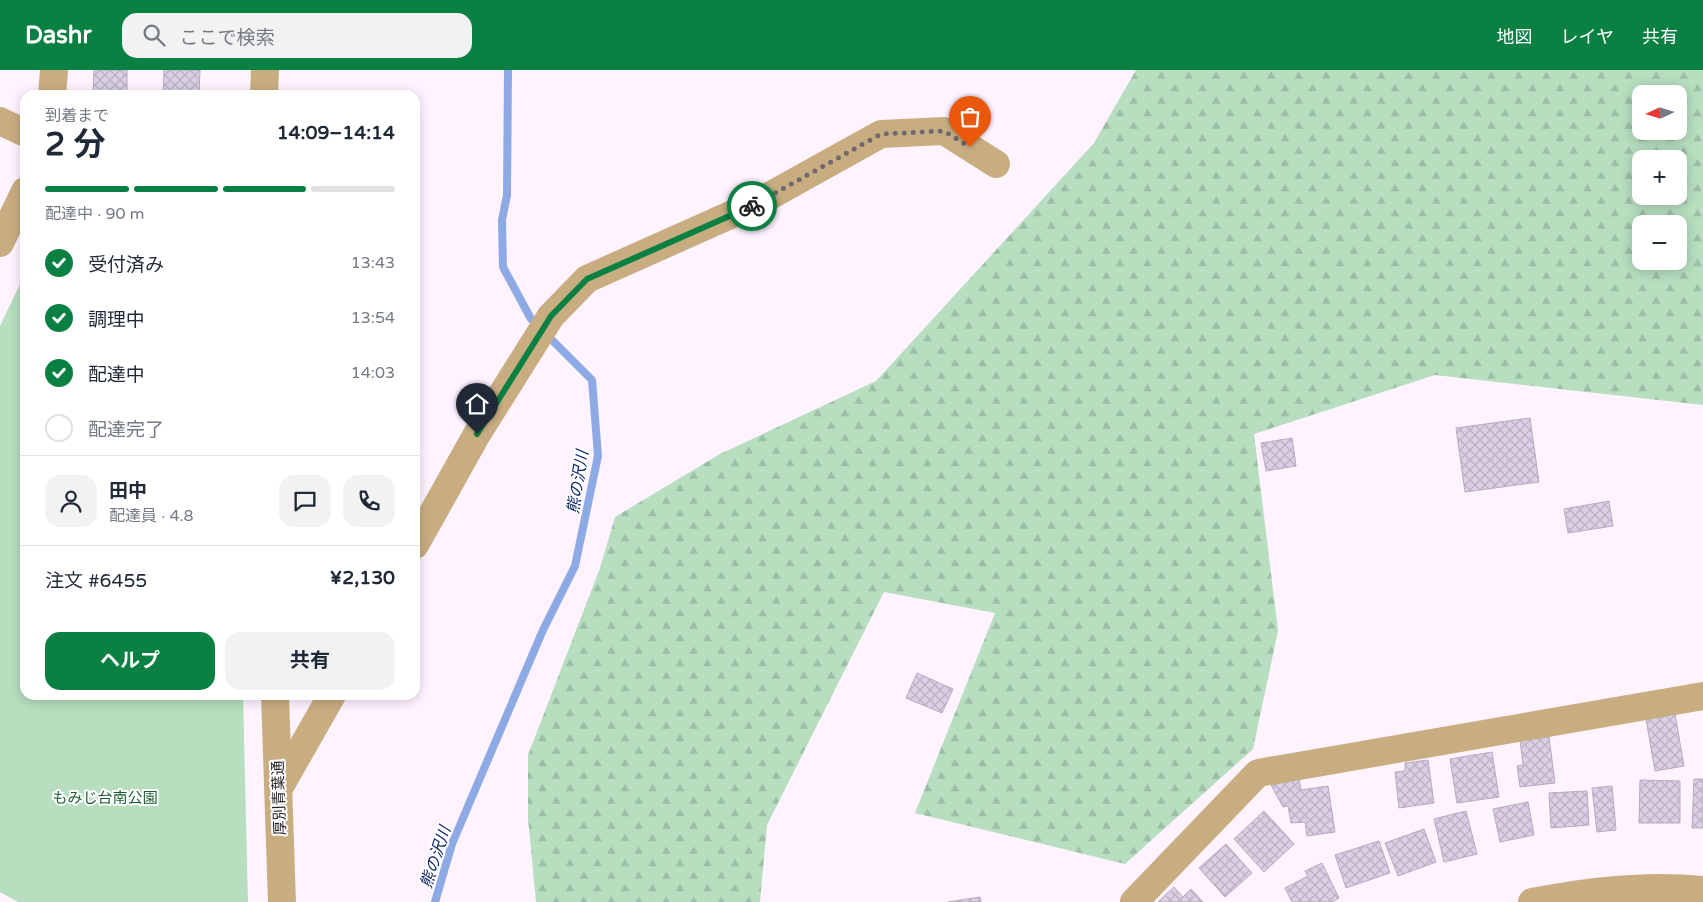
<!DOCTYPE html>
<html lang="ja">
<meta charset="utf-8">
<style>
:root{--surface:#fff;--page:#f2f2f3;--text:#1f2937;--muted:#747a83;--line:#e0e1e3;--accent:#0b8043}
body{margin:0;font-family:"Varela Round","Noto Sans JP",sans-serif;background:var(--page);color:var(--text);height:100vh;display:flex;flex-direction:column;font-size:19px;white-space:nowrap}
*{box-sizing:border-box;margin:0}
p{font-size:16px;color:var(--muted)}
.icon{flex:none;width:28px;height:28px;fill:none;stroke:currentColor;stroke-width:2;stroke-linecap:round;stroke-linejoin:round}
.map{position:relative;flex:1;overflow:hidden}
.side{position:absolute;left:20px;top:20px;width:400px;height:610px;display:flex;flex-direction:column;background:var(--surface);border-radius:15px;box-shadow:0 2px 12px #0003}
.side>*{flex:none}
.needle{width:32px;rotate:266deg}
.buttons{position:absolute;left:1632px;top:15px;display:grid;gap:10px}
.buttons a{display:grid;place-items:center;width:55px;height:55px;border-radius:10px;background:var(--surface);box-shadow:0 2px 12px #0003;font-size:25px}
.pin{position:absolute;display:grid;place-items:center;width:42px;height:42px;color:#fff;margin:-51px -21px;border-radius:50% 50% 50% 0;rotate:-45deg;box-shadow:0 0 5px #0007}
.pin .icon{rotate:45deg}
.courier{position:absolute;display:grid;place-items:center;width:50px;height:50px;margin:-25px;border:4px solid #0b8043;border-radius:50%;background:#fff;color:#222;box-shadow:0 1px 6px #0007}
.summary em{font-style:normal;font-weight:700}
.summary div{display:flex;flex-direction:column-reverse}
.summary{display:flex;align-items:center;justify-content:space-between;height:85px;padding:0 25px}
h1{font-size:32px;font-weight:700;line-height:38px}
.bar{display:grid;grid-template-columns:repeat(4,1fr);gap:8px 5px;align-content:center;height:60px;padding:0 25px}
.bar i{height:6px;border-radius:4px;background:var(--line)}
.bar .selected{background:var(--accent)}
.bar p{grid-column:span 4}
.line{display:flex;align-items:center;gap:12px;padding:0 25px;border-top:1px solid var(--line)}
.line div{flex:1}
.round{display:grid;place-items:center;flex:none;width:52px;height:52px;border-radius:15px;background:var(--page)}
ol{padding:0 25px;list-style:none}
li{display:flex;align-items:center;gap:15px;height:55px}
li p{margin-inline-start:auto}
li .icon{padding:5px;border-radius:50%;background:var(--accent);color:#fff;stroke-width:4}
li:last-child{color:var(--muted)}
li i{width:28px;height:28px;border:2px solid var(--line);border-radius:50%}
.cta{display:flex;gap:10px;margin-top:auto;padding:10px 25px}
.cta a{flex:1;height:58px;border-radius:15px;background:var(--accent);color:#fff;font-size:20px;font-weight:700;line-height:58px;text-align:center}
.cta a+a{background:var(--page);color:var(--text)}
header{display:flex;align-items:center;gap:30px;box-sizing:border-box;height:70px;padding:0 25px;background:var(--accent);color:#fff}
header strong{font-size:24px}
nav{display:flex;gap:28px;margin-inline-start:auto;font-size:18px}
.search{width:350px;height:45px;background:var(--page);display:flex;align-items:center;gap:12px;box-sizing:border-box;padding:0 18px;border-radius:15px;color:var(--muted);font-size:19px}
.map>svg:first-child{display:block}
.green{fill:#b7debf}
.forest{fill:url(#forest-firs);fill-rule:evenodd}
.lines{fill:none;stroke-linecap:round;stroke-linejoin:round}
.stream{stroke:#8daae4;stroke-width:8}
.building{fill:url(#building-cross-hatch);stroke:#b6abbf}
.minor{stroke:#c8ad81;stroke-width:28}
.done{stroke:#716971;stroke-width:5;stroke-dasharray:0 9}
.route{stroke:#0b8043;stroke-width:6}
.labels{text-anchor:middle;stroke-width:4;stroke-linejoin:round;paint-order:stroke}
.park-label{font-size:15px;fill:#1d5d32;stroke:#fff}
.street-label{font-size:15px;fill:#241e25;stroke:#fff}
.water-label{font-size:16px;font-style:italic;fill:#0c2668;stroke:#fff}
</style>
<header>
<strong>Dashr</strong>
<div class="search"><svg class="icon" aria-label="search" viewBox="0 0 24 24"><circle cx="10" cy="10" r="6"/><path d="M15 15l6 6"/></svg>ここで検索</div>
<nav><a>地図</a><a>レイヤ</a><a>共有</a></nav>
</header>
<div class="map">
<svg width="1703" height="832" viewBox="0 0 1703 832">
<defs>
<pattern id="forest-firs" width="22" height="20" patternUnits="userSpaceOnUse" patternTransform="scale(1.25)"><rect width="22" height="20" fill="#b7debf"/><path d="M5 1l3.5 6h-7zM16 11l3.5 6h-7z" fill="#9dbea4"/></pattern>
<pattern id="building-cross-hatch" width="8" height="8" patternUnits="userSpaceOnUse" patternTransform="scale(1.25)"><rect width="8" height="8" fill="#dacfe4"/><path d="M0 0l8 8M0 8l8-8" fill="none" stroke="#bbb1c3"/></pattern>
</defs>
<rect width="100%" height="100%" fill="#fff3ff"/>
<path class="green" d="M25,204V625H243L248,832H18L0,822V256Z"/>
<path class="forest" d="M1136,0H1703V335L1435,305L1254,364L1278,561L1253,679L1125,794L915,743L995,543L884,522L767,755L760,832H536L528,748V685L600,498L615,447L720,384L876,311L1094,73ZM1641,24H1679V61H1641ZM1641,89H1679V126H1641ZM1641,154H1679V191H1641Z"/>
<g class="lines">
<g class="stream">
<path d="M508,0L507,125L502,150L503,197L531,249L538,256"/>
<path d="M435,832L452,774L543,560L575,496L598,386L592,310L546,264"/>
</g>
</g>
<g class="building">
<path d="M94,0H127V25H93Z"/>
<path d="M164,0H200L199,25H163Z"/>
<path d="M1530,348L1539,412L1465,422L1456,358Z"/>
<path d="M1292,368L1296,396L1266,401L1261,373Z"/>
<path d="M1609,431L1613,456L1568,463L1564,439Z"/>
<path d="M917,603L953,619L942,643L906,628Z"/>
<path d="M1675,644L1684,696L1655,701L1646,649Z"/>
<path d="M1549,667L1555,713L1520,717L1517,696L1523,695L1520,670Z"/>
<path d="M1492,682L1499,727L1457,733L1450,689Z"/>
<path d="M1428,690L1434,733L1399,738L1395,702L1405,701V693Z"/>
<path d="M1299,708L1301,720L1328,716L1335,762L1307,766L1305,752L1291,753L1288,736L1283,737L1271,715Z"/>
<path d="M1694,709H1703V758H1692Z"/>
<path d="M1640,710L1680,711V753H1639Z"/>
<path d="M1612,716L1616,760L1597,762L1592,718Z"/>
<path d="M1587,721L1589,755L1551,758L1549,723Z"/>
<path d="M1528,732L1534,765L1500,772L1493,739Z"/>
<path d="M1264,741L1294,774L1264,802L1234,769Z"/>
<path d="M1466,741L1477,784L1444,792L1434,749Z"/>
<path d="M1424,759L1436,792L1398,806L1385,773Z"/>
<path d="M1379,771L1390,803L1346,818L1335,785Z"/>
<path d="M1226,774L1252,803L1225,827L1199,798Z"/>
<path d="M1322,793L1339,828L1332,832H1292L1285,818L1308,806L1305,801Z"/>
<path d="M1174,817L1183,827L1191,819L1203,832H1158Z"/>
<path d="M980,827L981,832H948Z"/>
</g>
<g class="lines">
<g class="minor">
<path d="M52,25L54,0"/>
<path d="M264,25L265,0"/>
<path d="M0,51L25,63"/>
<path d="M0,173L25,121"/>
<path d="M415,475L477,364L551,246L587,209L755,134L881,64L944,61L996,94"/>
<path d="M275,625L282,832"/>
<path d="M279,718L332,625"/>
<path d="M1134,832L1258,703L1703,626"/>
<path d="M1532,832C1588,821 1646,814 1703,820"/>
</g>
</g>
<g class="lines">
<path class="done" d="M752,136L881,64L944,61L970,77"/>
<path class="route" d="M477,364L551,246L587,209L752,136"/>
</g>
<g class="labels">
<g class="park-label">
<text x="105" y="733">もみじ台南公園</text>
</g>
<g class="street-label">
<text transform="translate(279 728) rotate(-92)" y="5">厚別青葉通</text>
</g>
<g class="water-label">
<text transform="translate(577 412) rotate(-81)" y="6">熊の沢川</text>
<text transform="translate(435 787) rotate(-72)" y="6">熊の沢川</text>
</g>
</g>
</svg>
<div class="buttons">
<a><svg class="needle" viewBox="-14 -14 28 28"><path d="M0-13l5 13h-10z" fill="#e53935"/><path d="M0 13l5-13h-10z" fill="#747a83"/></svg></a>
<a>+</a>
<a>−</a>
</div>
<div class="pin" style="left:970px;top:77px;background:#ea580c"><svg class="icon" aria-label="bag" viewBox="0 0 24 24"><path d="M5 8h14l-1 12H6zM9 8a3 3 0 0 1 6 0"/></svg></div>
<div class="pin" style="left:477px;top:364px;background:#1f2937"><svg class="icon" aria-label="home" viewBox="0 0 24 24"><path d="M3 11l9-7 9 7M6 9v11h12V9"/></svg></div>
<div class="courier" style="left:752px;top:136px"><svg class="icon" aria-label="bike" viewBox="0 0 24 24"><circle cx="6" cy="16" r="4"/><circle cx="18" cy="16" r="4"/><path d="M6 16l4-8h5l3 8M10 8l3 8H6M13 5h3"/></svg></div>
<section class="side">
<div class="summary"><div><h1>2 分</h1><p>到着まで</p></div><em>14:09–14:14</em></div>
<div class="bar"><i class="selected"></i><i class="selected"></i><i class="selected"></i><i></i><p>配達中 · 90 m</p></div>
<ol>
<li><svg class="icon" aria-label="check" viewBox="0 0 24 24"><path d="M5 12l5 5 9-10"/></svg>受付済み<p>13:43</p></li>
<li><svg class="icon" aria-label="check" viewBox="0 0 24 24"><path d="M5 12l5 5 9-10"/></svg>調理中<p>13:54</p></li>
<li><svg class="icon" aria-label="check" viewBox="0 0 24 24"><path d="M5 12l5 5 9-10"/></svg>配達中<p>14:03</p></li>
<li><i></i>配達完了</li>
</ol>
<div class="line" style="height:90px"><a class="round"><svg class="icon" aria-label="person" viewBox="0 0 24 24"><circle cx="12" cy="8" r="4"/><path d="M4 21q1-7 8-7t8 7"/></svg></a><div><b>田中</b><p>配達員 · 4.8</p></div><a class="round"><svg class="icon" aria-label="chat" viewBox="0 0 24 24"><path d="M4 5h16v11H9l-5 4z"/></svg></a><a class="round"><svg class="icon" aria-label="phone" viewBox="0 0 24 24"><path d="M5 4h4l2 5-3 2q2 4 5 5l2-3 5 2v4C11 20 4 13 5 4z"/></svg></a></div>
<div class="line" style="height:65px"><div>注文 #6455</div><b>¥2,130</b></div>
<div class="cta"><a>ヘルプ</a><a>共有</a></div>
</section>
</div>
